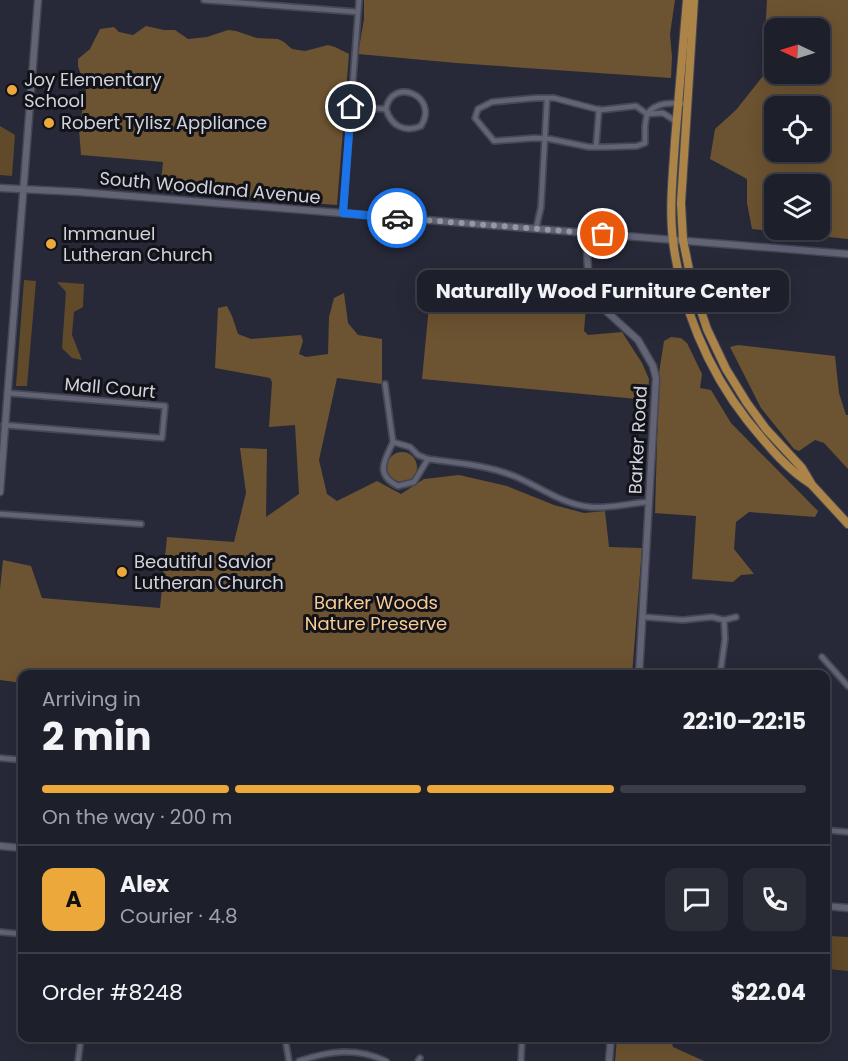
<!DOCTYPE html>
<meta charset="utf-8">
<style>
:root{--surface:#1d1f2a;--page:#2a2c36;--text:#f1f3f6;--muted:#a0a2a8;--line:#3b3d47;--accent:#eda83c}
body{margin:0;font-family:Poppins,sans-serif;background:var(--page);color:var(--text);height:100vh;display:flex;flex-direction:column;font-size:22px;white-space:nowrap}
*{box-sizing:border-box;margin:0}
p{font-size:20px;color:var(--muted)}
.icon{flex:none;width:33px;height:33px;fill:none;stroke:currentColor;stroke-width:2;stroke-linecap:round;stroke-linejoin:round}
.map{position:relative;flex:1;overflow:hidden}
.side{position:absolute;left:18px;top:670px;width:812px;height:372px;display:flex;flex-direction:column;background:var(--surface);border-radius:12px;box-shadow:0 6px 24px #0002,0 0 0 2px var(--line)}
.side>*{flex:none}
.needle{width:39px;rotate:274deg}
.tools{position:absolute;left:764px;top:18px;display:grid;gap:12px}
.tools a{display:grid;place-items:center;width:66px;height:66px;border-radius:12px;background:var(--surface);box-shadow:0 6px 24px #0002,0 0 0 2px var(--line);font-size:30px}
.pin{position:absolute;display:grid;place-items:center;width:51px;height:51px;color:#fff;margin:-26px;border:3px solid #fff;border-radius:50%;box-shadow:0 2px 6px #0007}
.courier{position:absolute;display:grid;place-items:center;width:60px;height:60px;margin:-30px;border:4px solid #1a73e8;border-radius:50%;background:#fff;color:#222;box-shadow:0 2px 8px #0007}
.bubble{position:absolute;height:42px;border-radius:12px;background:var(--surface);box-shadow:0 6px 24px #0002,0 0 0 2px var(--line);font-size:20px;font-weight:700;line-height:42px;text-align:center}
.head em{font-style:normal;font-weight:700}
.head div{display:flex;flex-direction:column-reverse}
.head{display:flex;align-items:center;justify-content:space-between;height:102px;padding:0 24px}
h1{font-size:39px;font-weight:700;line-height:45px}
.bar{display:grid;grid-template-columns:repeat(4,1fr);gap:9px 6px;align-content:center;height:72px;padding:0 24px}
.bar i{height:8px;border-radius:4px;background:var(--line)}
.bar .on{background:var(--accent)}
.bar p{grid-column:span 4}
.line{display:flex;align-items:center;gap:15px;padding:0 24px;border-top:2px solid var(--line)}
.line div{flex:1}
.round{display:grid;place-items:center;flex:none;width:63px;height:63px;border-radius:12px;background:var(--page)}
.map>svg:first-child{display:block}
.green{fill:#614a29}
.forest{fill:#6c5331;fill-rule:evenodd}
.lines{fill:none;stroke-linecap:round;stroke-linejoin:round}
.minor-casing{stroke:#464754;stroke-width:8}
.tertiary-casing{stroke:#464754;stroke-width:9}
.primary-casing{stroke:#464754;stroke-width:10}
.minor{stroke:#626476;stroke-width:4.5}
.tertiary{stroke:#626476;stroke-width:6}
.primary{stroke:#ac8448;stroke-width:8}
.done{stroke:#9597a3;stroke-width:6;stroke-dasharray:0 10.8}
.route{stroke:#1a73e8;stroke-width:8}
.poi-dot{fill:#eda83c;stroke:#121219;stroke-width:2}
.labels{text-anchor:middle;stroke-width:6;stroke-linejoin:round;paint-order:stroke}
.poi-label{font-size:18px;fill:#d0d2dc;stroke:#121219;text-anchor:start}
.street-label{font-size:18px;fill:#d0d2dc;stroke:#121219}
.park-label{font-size:18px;fill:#f7cb91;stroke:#121219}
</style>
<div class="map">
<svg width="848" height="1061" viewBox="0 0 848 1061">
<rect width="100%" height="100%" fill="#272938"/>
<g class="green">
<path d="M0,126L15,135L12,176L0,175Z"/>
<path d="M24,280L36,281L27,386H16Z"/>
<path d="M57,282L84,284L83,307L74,312L72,335L82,360L72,358L62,348L66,292Z"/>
<path d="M830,936L848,937V971L828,969Z"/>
</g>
<g class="forest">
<path d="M364,0H675L670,34L672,57L671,78L456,63L358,54L364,19Z"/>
<path d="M767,0H848V239L752,229L747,203V179L710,159L715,129L736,110L763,76ZM774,28H819V74H774ZM774,106H819V152H774ZM819,184V230H774V184Z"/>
<path d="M146,26L164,30H175L188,39L207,37L228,30L236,31L257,38L278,39L284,42L292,49L305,51L328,45L335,47L349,54L337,205L160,191L163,162L81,155L79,129L86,90L78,66V59L90,49L100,29L114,27L119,32L133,35Z"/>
<path d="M344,293L348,323L358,335L382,339V384L337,378L319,460L327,494L337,501L377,481L401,494L424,479L459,475L507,486L554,505L584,513L605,511L609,547L642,548L632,675H22V683L0,680V589L3,560L31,566L42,598L160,608L167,537L234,542L246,493L240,448L267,449L266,517L299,494L295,425L269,427L272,382L270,378L215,368L218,308L227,306L232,316L238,334L251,339L301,335L303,341L299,354L306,357L328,354L329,317L334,298Z"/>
<path d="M430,295L586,307L584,331L588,335L622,332L642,363L649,379L648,400L422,379Z"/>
<path d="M671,337L681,338L687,343L702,374L700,388L711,390L731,423L818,511L815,517L749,512L736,522L734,549L754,574L741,575L733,582L692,579L696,516L655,513L659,373L664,341Z"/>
<path d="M738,345L835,356L839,393L846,415H848V469L824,443L815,440L799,451L794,449L761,408L730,347Z"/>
<circle cx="402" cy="467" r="15"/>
<path d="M617,1038H671L673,1047L704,1061H615Z"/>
</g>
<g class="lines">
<defs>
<g id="minor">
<path d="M204,0L358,12"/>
<path d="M536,98H554L600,110L636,106L647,114L645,126V143L637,146L607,147H589L550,139L535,138L494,141L475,118L478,109L492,102Z"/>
<path d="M351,107L386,109C391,126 405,133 421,126C440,96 392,76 386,109"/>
<path d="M647,114C657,101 672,103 688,104"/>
<path d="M647,114L663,113L677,122"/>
<path d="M596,147L599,109"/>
<path d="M343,213L359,0"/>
<path d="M536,229L541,207L547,98"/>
<path d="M385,384L393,442L410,447L418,455L428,459C457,463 486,465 514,476C539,486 561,504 590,507C609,509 630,503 649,502"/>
<path d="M4,425L162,438L165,406L7,393"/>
<path d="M393,442C385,460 374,474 398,486L414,482L428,459"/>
<path d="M0,514L141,524"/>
<path d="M644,617L683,620L712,617L724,620L736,617"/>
<path d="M822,657L848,686"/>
<path d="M720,675L725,639L724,620"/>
<path d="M0,758L22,760"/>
<path d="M825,795V798"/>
<path d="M825,830L848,832"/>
<path d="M0,932L22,934"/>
<path d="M285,1038L289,1061"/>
<path d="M78,1061L81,1038"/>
<path d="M299,1061C329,1051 356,1047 386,1061"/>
<path d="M418,1061L420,1058"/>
<path d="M521,1061L522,1038"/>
</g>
<g id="tertiary">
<path d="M0,188L79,192L848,254"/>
<path d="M586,232L589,288L595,301L638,340L653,366L656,378L639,675"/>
<path d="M0,492L38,0"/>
<path d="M0,846L22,848"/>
<path d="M825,906L848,908"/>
<path d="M609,1061L611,1038"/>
</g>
<g id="primary">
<path d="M687,0C683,47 679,94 675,141C673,174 669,208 673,241C681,305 707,369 747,420C766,443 785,468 811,484"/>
<path d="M694,0L681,203L683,240L692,284L707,329L726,369L747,403L766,429L802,468L812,485L848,524"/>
</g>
</defs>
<use href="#minor" class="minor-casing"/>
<use href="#tertiary" class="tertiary-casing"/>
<use href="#primary" class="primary-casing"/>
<use href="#minor" class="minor"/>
<use href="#tertiary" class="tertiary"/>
<use href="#primary" class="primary"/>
</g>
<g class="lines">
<path class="done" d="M397,218L603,234"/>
<path class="route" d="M351,107L343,213L397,218"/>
</g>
<g class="poi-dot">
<circle cx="12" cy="90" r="6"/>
<circle cx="49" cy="123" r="6"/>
<circle cx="51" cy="244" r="6"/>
<circle cx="122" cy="572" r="6"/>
</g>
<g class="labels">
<g class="poi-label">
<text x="24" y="86">Joy Elementary<tspan x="24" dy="21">School</tspan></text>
<text x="61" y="129">Robert Tylisz Appliance</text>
<text x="63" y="240">Immanuel<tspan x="63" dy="21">Lutheran Church</tspan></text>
<text x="134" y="568">Beautiful Savior<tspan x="134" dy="21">Lutheran Church</tspan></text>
</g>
<g class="street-label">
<text transform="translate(210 188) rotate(5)" y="6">South Woodland Avenue</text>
<text transform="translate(110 388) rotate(5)" y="6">Mall Court</text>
<text transform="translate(638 440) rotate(-87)" y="6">Barker Road</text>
</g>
<g class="park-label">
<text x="376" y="609">Barker Woods<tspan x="376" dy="21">Nature Preserve</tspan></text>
</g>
</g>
</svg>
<div class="tools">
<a><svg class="needle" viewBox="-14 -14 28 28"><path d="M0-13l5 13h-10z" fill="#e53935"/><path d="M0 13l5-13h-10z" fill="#a0a2a8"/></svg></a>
<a><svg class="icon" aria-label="locate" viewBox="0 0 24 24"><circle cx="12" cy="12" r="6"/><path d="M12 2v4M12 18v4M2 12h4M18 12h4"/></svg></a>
<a><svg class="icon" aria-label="layers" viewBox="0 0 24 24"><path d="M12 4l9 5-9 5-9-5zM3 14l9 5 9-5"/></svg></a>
</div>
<div class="pin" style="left:603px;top:234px;background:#ea580c"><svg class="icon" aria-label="bag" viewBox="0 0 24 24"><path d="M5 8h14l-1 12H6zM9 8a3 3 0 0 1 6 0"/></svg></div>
<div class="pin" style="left:351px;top:107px;background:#1f2937"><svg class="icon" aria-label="home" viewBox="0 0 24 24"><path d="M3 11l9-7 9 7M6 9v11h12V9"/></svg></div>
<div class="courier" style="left:397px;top:218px"><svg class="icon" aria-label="car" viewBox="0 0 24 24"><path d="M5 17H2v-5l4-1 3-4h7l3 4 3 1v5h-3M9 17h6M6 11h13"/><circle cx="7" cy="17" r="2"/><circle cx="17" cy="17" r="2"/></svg></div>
<div class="bubble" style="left:417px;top:270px;width:372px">Naturally Wood Furniture Center</div>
<section class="side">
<div class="head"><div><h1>2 min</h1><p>Arriving in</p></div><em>22:10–22:15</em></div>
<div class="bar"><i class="on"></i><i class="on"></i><i class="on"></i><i></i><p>On the way · 200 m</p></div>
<div class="line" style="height:108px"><b class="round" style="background:var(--accent);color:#111">A</b><div><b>Alex</b><p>Courier · 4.8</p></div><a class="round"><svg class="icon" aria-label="chat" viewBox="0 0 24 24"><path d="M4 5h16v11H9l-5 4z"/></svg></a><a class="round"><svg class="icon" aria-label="phone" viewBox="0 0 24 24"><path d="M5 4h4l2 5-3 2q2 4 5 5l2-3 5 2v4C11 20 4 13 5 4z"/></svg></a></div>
<div class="line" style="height:78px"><div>Order #8248</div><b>$22.04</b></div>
</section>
</div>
